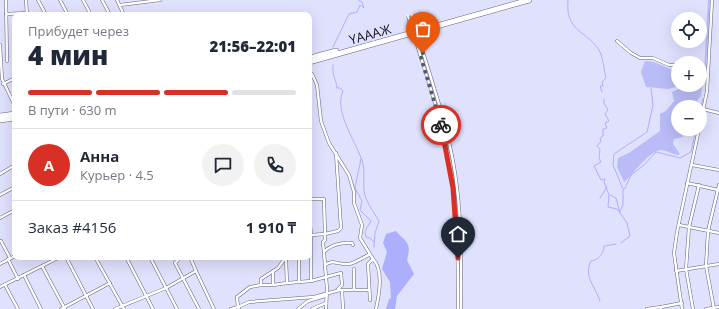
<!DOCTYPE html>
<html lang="ru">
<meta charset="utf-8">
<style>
:root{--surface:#fff;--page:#f2f2f3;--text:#1f2937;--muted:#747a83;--line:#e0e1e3;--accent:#d93025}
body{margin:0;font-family:"Open Sans",sans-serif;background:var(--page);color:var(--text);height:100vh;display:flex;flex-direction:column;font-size:15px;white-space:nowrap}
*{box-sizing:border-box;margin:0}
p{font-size:13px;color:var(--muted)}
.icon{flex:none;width:22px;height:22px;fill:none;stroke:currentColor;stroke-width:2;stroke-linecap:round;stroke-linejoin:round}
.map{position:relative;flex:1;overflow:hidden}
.panel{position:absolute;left:12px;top:12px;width:300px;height:248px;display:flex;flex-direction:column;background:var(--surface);border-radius:8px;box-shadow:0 4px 16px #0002}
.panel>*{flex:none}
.controls{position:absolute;left:671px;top:12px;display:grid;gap:8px}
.controls a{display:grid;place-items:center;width:36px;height:36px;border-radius:50%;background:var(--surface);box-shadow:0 4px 16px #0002;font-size:20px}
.pin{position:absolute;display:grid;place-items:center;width:34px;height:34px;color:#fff;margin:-41px -17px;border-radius:50% 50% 50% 0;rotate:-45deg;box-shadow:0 0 4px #0007}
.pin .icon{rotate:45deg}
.courier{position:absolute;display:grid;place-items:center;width:40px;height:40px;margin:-20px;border:3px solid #d93025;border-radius:50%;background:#fff;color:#222;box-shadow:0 1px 5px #0007}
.head em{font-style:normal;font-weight:800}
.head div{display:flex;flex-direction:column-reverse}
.head{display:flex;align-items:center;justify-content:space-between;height:68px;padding:0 16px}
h1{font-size:26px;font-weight:800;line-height:30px}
.bar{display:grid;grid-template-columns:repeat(4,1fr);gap:6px 4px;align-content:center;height:48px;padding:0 16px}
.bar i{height:5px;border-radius:3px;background:var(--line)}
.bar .current{background:var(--accent)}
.bar p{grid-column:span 4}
.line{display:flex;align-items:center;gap:10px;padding:0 16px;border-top:1px solid var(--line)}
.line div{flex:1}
.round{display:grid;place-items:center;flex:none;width:42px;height:42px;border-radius:21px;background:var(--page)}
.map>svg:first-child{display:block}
.green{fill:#b9bcf7}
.water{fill:#adaffd}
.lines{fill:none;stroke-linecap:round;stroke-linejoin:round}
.stream{stroke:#adaffd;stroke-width:1}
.minor-casing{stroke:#626381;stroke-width:3.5}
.highway-casing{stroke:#626381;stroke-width:6}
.minor{stroke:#fff;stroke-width:2.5}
.highway{stroke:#fff;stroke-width:5}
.minor-bridge-casing{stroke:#626381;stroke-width:3.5;stroke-linecap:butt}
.minor-bridge{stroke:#fff;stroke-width:2.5}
.done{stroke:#585a6b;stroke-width:4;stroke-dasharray:0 7.2}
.route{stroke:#d93025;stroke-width:5}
.labels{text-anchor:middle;stroke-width:4;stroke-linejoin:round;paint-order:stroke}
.street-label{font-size:13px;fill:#10111c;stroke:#dfe1fd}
</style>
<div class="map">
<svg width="719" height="309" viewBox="0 0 719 309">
<rect width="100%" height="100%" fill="#dfe1fd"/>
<g class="green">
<path d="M708,0H710L706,71H704Z"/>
<path d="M645,61C657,60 666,70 678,70V85H700V75L703,82L701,96L692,107H678V114L672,118L671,121L678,125V129H682L683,137L674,139L673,144L680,154L678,155C672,154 667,151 662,150C650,149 632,176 624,182L617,167L618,158L629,153L660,131V114L666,111L674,101L672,92L681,88L680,86L668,89L646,87L641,72Z"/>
</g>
<path class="water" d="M396,231C406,243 412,241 407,260L414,274L397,296L395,309H386L389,299L391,298L390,282L382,269L387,252L383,243L386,234Z"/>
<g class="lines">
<g class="stream">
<path d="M568,0C565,32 586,30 599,50C603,57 604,69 606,78L602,82L603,86H600L602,92"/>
<path d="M333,47L349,14L357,12L360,5L364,8L362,2L358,0"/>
<path d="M333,65C332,76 336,78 337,88H340L343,91C333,112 358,144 363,164C365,172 363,183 364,191C365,200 374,213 379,221L375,233L374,247"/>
<path d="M604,99V103L608,110L605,114L609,121L605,123L607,128L603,129V136L600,138L601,141L597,146L600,149L599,158L601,162L594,166L601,180L605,179L604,182L609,195L608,207L617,209L620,213"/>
<path d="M700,110L703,99"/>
<path d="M361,159L355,188L362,201L360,210L371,221L365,231L366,237L370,238L374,242"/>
<path d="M623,189L613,165L614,154L647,132L653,105L651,88"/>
<path d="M610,195L616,198L620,213L627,223L630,236L621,243"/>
<path d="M600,198L607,187"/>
<path d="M620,211L623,205V190L625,188L631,175L643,166L656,152L680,158L691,152L696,129"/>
<path d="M600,301C596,287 583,277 591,261C599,260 604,253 604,246L616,244"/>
</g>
<defs>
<g id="minor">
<path d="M6,0L7,61"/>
<path d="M26,0L27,15"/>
<path d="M38,0L46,15"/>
<path d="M60,0L68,15"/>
<path d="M83,0L91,15"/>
<path d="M102,0L110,15"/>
<path d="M117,0L124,15"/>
<path d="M120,5L160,0"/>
<path d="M6,14L27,13"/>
<path d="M617,41L631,53L640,58H653L669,65H678"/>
<path d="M0,45L2,79L15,106"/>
<path d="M422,49C436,94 452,141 457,188C462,228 461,269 461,309"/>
<path d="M419,51C430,87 443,125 450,163C458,211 458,260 458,309"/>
<path d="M700,71L707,77"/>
<path d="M312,74L317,85L321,121L329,143L349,175L354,192V203L362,225L360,238L373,259"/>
<path d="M3,84L15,78"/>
<path d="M703,109L719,113"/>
<path d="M700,125L707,91L712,0"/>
<path d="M692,165L719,170"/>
<path d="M0,174L15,165"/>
<path d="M687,183L718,190"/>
<path d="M0,195L15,187"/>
<path d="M309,199H324L325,234L338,231L341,228L336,153"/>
<path d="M309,212L311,235L325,234V240L323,242L325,265"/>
<path d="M0,218L15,210"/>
<path d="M679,225L719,233"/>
<path d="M1,241L10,258"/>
<path d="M325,251C331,245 342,242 352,243L353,245"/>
<path d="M66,257L93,309"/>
<path d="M95,257L124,309"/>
<path d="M126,257L153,309"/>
<path d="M150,257L177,309"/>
<path d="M176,257L178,260L175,263L199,309"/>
<path d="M286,257L278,268L261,279V285L250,287L237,297L238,307L249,302L314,297L340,290H369"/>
<path d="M299,257V282"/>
<path d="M8,259L18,279"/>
<path d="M0,264L15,256"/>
<path d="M42,266L65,309"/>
<path d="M196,271L214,309"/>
<path d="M676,271L719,264"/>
<path d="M24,275L41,309"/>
<path d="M311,281L341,273L342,285L338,289"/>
<path d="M287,283L311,281V235H309"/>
<path d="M5,285L18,309"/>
<path d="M261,285H273V271"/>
<path d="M273,285L287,283L286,259"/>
<path d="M0,287L60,257"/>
<path d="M354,289V269"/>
<path d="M342,290L343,309"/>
<path d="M370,300L368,264L373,259C384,270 379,295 376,309"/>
<path d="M61,309L110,283"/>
<path d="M115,309L166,288L196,271L190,257"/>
<path d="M231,309L238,307L239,309"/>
<path d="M298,309L308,301L325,296"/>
<path d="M312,309L326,303"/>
<path d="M326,309L327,289L325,265C333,259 339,265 348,264C354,264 363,257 369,255"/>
<path d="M647,309L661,307"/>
<path d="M661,309V307L682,303"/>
<path d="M682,309L674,253L677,232L699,129"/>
<path d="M693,309L686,269L689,227L699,185"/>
<path d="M706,309L719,307"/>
<path d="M714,309L706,266L708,231L719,185"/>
</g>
<g id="highway">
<path d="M314,57L336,51"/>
<path d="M309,62L529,0"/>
<path d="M0,116L15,114"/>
<path d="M0,120L15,118"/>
</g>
</defs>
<use href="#minor" class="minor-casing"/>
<use href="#highway" class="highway-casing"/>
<use href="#minor" class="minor"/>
<use href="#highway" class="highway"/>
<defs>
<g id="minor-bridge">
<path d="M412,15L422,49"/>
<path d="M408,16L419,51"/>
</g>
</defs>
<use href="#minor-bridge" class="minor-bridge-casing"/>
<use href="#minor-bridge" class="minor-bridge"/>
</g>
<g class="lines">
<path class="done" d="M423,53L420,54L441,125"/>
<path class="route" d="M441,125L453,188L458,258"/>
</g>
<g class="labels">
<g class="street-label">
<text transform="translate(370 34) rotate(-16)" y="5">ҮАААЖ</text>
</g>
</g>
</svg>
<div class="controls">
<a><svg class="icon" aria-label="locate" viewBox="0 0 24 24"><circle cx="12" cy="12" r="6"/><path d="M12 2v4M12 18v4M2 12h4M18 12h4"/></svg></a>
<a>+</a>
<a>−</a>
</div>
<div class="pin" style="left:423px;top:53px;background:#ea580c"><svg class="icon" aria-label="bag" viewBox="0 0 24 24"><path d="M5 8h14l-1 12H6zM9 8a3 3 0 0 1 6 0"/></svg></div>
<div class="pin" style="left:458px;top:258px;background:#1f2937"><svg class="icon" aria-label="home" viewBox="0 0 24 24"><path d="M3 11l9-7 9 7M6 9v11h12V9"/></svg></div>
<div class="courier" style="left:441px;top:125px"><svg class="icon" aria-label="bike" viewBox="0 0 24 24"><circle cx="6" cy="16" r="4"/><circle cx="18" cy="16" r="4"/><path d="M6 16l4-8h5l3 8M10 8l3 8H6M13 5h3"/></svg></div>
<section class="panel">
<div class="head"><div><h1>4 мин</h1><p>Прибудет через</p></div><em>21:56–22:01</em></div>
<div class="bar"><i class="current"></i><i class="current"></i><i class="current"></i><i></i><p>В пути · 630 m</p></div>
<div class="line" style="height:72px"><b class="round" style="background:var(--accent);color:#fff">А</b><div><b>Анна</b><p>Курьер · 4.5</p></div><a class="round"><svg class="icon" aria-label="chat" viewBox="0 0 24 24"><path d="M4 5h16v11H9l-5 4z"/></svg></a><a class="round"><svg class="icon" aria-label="phone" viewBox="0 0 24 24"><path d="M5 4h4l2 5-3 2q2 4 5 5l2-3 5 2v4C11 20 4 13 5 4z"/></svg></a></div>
<div class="line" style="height:52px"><div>Заказ #4156</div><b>1 910 ₸</b></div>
</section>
</div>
